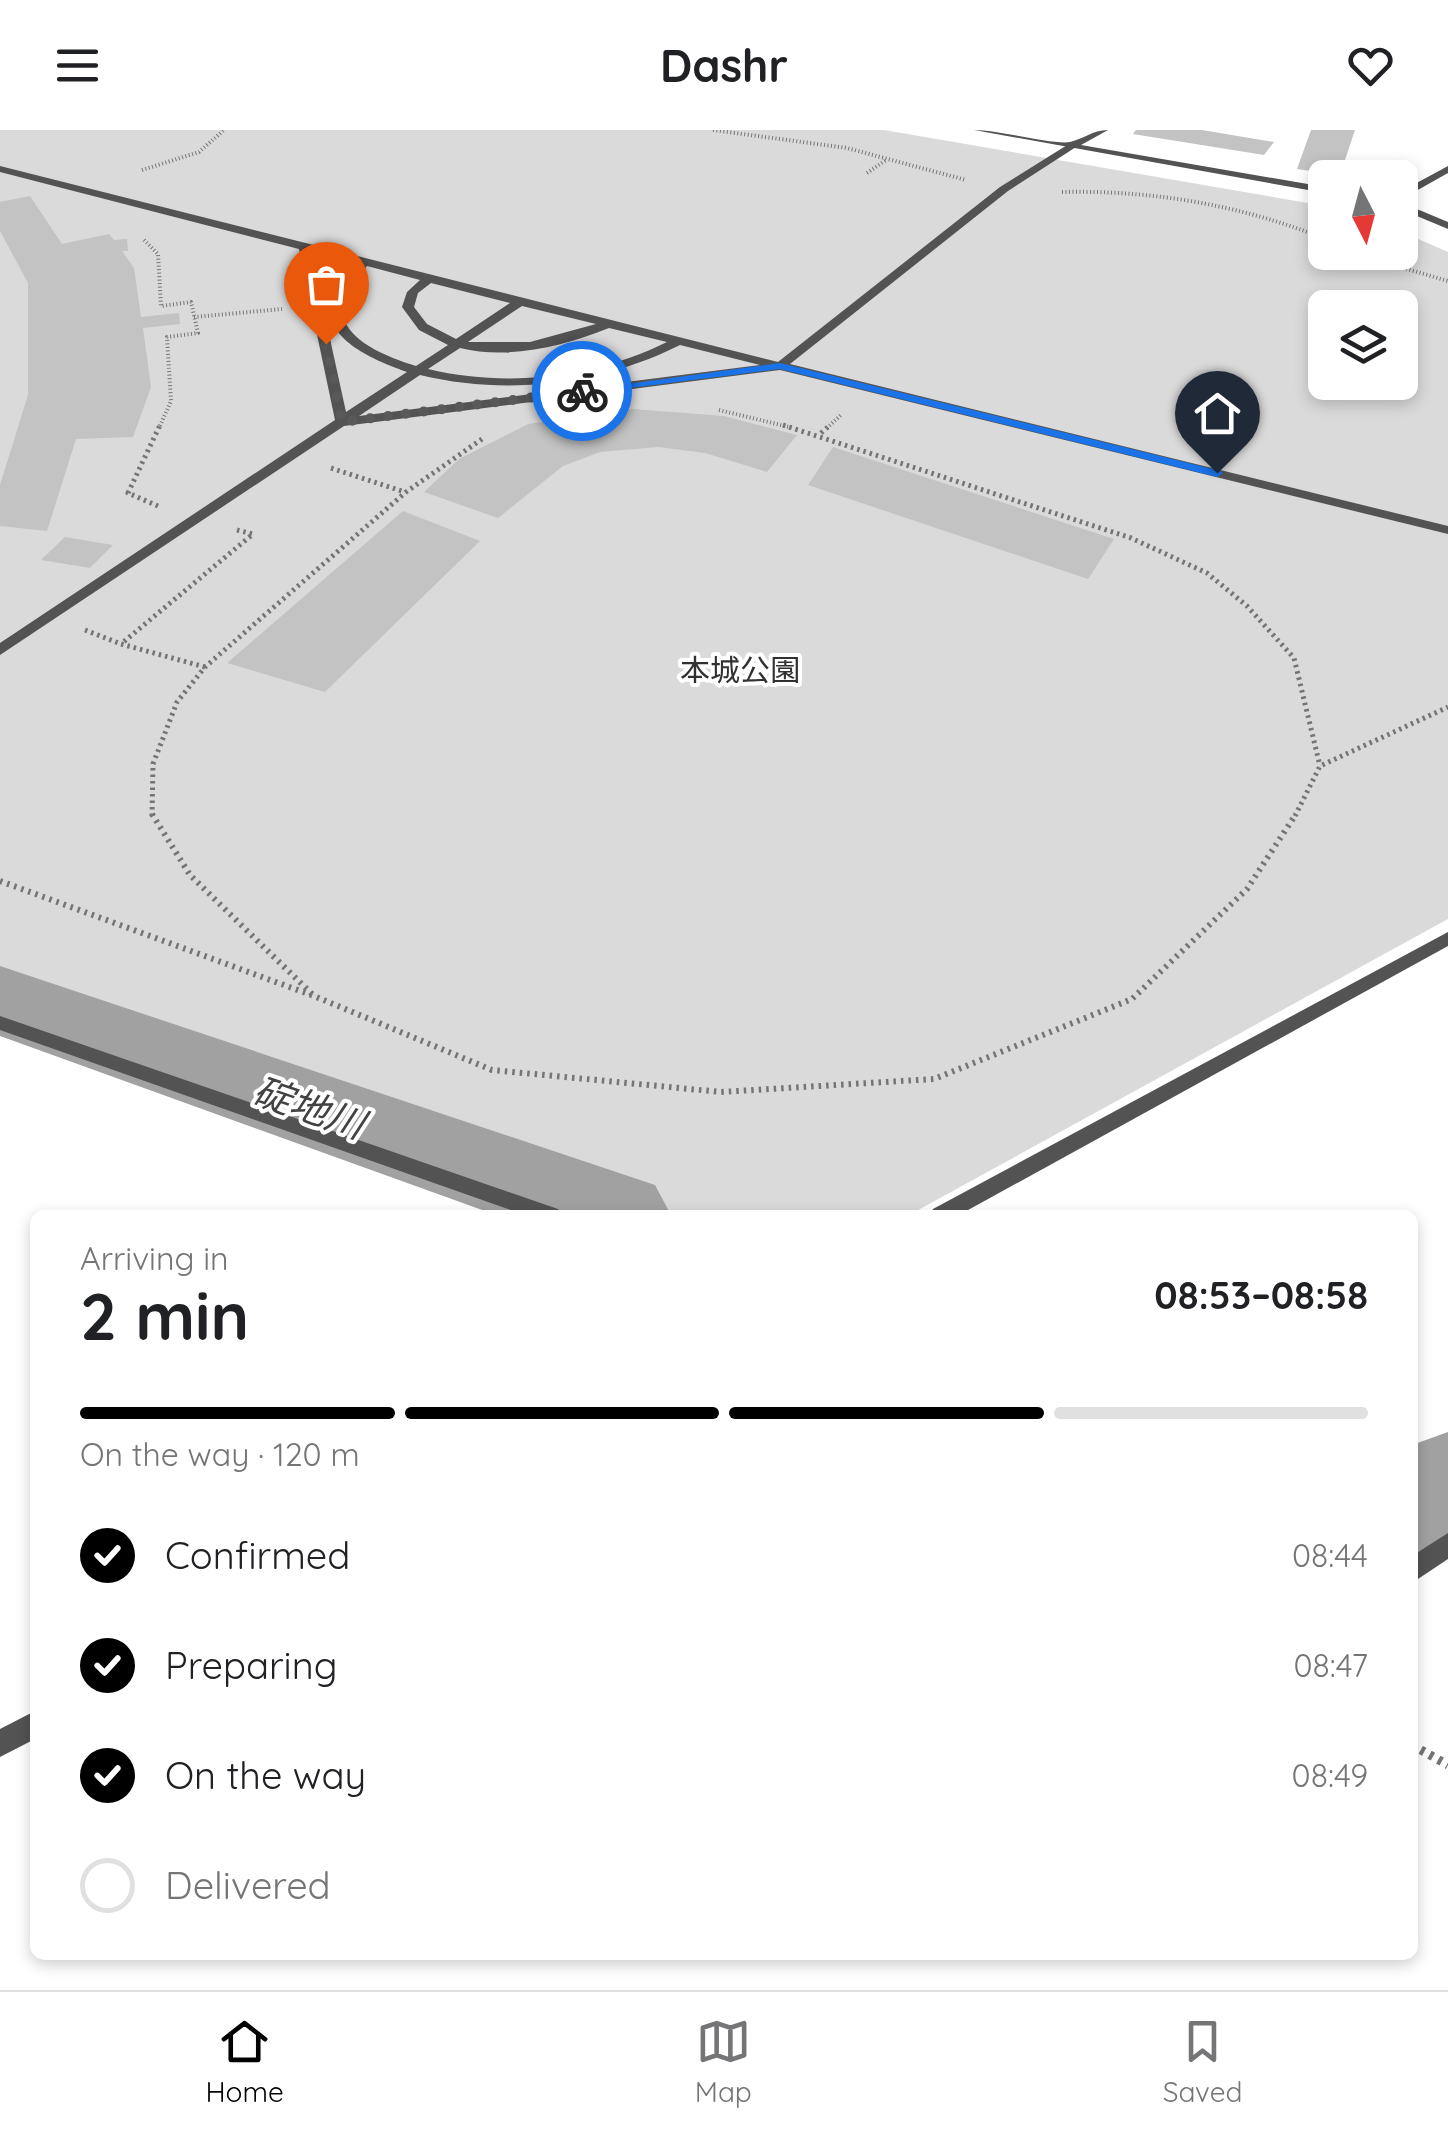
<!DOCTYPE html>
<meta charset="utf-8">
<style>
:root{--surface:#fff;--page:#f2f2f2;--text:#202124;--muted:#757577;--line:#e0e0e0;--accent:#000}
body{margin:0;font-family:Quicksand,"Noto Sans JP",sans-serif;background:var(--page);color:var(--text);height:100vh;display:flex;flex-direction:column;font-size:38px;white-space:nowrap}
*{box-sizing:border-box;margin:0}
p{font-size:32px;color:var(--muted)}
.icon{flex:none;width:55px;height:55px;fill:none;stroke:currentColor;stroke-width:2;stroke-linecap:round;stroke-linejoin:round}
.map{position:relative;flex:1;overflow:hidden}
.sheet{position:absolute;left:30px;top:1080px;width:1388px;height:750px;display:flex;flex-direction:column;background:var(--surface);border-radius:15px;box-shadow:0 5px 15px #0003}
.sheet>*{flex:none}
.needle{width:65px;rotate:174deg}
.controls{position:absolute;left:1308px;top:30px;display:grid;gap:20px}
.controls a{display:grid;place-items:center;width:110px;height:110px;border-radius:15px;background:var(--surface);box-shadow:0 5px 15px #0003;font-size:50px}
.pin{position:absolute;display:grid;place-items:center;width:85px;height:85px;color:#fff;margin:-102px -42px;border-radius:50% 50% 50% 0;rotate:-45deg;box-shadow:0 0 10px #0007}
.pin .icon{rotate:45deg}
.courier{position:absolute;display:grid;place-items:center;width:100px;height:100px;margin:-50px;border:8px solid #1a73e8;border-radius:50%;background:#fff;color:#222;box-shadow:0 2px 12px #0007}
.head em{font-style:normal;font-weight:700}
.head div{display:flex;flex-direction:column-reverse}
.head{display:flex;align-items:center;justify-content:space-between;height:170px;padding:0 50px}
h1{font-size:65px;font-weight:700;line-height:75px}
.bar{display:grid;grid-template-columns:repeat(4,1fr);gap:15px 10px;align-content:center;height:120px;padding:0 50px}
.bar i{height:12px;border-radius:8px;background:var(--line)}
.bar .current{background:var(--accent)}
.bar p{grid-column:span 4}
ol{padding:0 50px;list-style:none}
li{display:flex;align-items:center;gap:30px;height:110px}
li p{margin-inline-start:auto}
li .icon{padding:10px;border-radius:50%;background:var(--accent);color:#fff;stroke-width:4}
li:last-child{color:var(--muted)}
li i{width:55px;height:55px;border:5px solid var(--line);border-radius:50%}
header{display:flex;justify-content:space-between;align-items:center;height:130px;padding:0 50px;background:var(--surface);font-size:45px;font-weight:700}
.tabs{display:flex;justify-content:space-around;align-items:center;height:140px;border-top:2px solid var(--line);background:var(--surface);font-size:28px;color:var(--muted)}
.tabs a{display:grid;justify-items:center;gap:5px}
.tabs .current{color:var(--accent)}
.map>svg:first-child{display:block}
.green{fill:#dadada;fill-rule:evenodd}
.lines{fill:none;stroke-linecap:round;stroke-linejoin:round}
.river{fill:#a1a1a1;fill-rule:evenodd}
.building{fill:#c3c3c3}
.path-far3{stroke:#757575;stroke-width:4;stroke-dasharray:1 2.5;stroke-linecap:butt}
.path-far2{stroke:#757575;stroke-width:5;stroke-dasharray:2.5 4;stroke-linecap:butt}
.path-far1{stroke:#757575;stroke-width:6;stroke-dasharray:2.5 5;stroke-linecap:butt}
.path{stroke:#757575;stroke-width:9;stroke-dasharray:4 6;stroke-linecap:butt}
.lane{fill:#535353;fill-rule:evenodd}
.street{fill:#535353;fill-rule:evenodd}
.route{fill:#1a73e8}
.done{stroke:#595959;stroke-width:10;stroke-dasharray:0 18}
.labels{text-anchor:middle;stroke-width:8;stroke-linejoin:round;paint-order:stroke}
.far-park-label{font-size:30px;fill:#313131;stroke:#fff}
.water-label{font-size:38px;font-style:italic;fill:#424242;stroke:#fff}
</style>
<header><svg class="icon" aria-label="menu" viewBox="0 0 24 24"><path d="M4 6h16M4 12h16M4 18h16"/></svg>Dashr<svg class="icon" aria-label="heart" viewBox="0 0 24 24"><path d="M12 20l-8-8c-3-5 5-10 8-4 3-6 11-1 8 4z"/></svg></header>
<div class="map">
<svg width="1448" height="1860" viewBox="0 0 1448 1860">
<rect width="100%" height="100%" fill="#fff"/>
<path class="green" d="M0,0H884L1325,76V122H1400V101L1448,122V789L909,1085H654L0,863ZM1325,178H1400V252H1325Z"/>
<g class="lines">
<g class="river">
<path d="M0,836L655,1055L671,1085H496L0,906Z"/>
<path d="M1448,1302V1422L1412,1435V1315Z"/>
</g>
</g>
<g class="building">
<path d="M1136,0H1202L1274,12L1264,25L1133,4Z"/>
<path d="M1311,0H1355L1340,45L1297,39Z"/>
<path d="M30,66L62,114L109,104L114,110L127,109L128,121H122L134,138L141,187L179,183L180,194L143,198L151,257L133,307L76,309L47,401L0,396V355L28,265V153L0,101V72Z"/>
<path d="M633,279L724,286L797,305L767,342L705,323L658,317L600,322L563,336L498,388L424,362L459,329L528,294Z"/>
<path d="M833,317L1114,409L1088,449L808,355Z"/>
<path d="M403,381L480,411L325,562L227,533Z"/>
<path d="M65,407L113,415L90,438L41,430Z"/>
</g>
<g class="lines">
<g class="path-far3">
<path d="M713,0L847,18L966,50"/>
<path d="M142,40L199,22L224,0"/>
<path d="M867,43L886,30"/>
<path d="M1062,62C1152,60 1242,75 1325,109"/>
<path d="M144,110L158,124L161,176L191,172L198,203L167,207L171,271L159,298"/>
<path d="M1349,122L1448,151"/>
<path d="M194,187L282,179"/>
<path d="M719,280L793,298"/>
<path d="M827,298L841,285"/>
</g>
<g class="path-far2">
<path d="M783,295L1131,408L1207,443L1247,476L1294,528L1320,636"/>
<path d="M821,303L830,295"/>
<path d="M331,338L405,362"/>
<path d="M158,376L128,363L160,295"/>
<path d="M85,500L121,514"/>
<path d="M205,537L121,514L253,404L237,400"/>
<path d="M152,686L153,634L177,572L205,537L406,362L482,309"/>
<path d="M1295,686L1320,636L1448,577"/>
</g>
<g class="path-far1">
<path d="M152,684L190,745L314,866"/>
<path d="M0,751L314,866L492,940L721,962L934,949L1132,869L1247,759L1296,684"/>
</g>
<path class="path" d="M1412,1615L1448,1635"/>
<path class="lane" d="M1072,12L1076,17L1008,61L790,234L1448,396V404L780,240L344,296L0,525V513L335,290L299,119L0,42V36L778,232L1000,57ZM311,122L357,134C350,141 341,149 336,158C310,205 373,230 407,242L346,282ZM367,136L420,150L407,162L402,177L419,200L448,215L416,236C384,226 325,204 347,160C351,152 361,144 367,136ZM431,153L510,173L456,209L427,194L414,177L418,163ZM522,176L596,194L530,212H468ZM609,198L667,212C595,248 507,258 428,239L460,218C509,230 564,216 609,198ZM680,215L760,235L359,286L420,245C507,266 600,255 680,215Z"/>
<g class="street">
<path d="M974,0C999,0 1054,15 1070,12C1084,9 1092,0 1108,0L1081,15L1325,57V63Z"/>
<path d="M1448,36V43L1400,70V62Z"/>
<path d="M1400,72L1448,92V99L1400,79Z"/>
<path d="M1448,802V816L959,1085H930L933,1079Z"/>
<path d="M0,886L558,1079L561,1085H525L0,900Z"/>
<path d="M1448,1403V1429L1412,1453V1426Z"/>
<path d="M35,1581V1609L0,1627V1599Z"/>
</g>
</g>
<path class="route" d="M780,233L1221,341L1223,343L1217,347L780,239L582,264L577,261Z"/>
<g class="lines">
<path class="done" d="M326,214L342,292L582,261"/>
</g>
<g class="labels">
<g class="far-park-label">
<text x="740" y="551">本城公園</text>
</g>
<g class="water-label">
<text transform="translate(309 978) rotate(19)" y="13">碇地川</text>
</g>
</g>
</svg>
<div class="controls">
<a><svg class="needle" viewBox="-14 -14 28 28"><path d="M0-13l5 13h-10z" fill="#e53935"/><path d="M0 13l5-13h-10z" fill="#757577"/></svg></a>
<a><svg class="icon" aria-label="layers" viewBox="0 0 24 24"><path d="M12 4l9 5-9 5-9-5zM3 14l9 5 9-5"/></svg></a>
</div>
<div class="pin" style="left:326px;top:214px;background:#ea580c"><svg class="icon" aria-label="bag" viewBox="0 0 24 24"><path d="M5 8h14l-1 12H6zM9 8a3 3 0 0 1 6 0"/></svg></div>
<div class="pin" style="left:1217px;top:343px;background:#1f2937"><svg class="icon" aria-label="home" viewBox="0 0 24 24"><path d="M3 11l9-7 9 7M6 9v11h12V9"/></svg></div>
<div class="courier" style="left:582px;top:261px"><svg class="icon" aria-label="bike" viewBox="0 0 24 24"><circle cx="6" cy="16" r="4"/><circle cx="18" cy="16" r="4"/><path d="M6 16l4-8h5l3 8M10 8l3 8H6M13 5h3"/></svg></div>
<section class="sheet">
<div class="head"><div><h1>2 min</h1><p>Arriving in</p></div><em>08:53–08:58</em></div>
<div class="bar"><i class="current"></i><i class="current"></i><i class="current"></i><i></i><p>On the way · 120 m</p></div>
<ol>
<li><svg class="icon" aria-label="check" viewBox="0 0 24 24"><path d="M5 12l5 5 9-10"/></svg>Confirmed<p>08:44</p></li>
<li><svg class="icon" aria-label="check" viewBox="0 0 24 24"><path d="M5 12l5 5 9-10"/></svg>Preparing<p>08:47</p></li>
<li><svg class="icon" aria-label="check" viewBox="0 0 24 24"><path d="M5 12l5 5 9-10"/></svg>On the way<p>08:49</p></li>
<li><i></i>Delivered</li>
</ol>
</section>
</div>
<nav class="tabs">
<a class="current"><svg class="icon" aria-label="home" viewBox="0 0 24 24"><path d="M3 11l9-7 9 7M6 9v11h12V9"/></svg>Home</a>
<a><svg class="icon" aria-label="map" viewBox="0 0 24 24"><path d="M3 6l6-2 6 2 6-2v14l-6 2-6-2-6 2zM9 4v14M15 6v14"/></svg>Map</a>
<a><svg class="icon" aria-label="saved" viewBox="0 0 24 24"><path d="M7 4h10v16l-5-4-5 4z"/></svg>Saved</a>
</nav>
